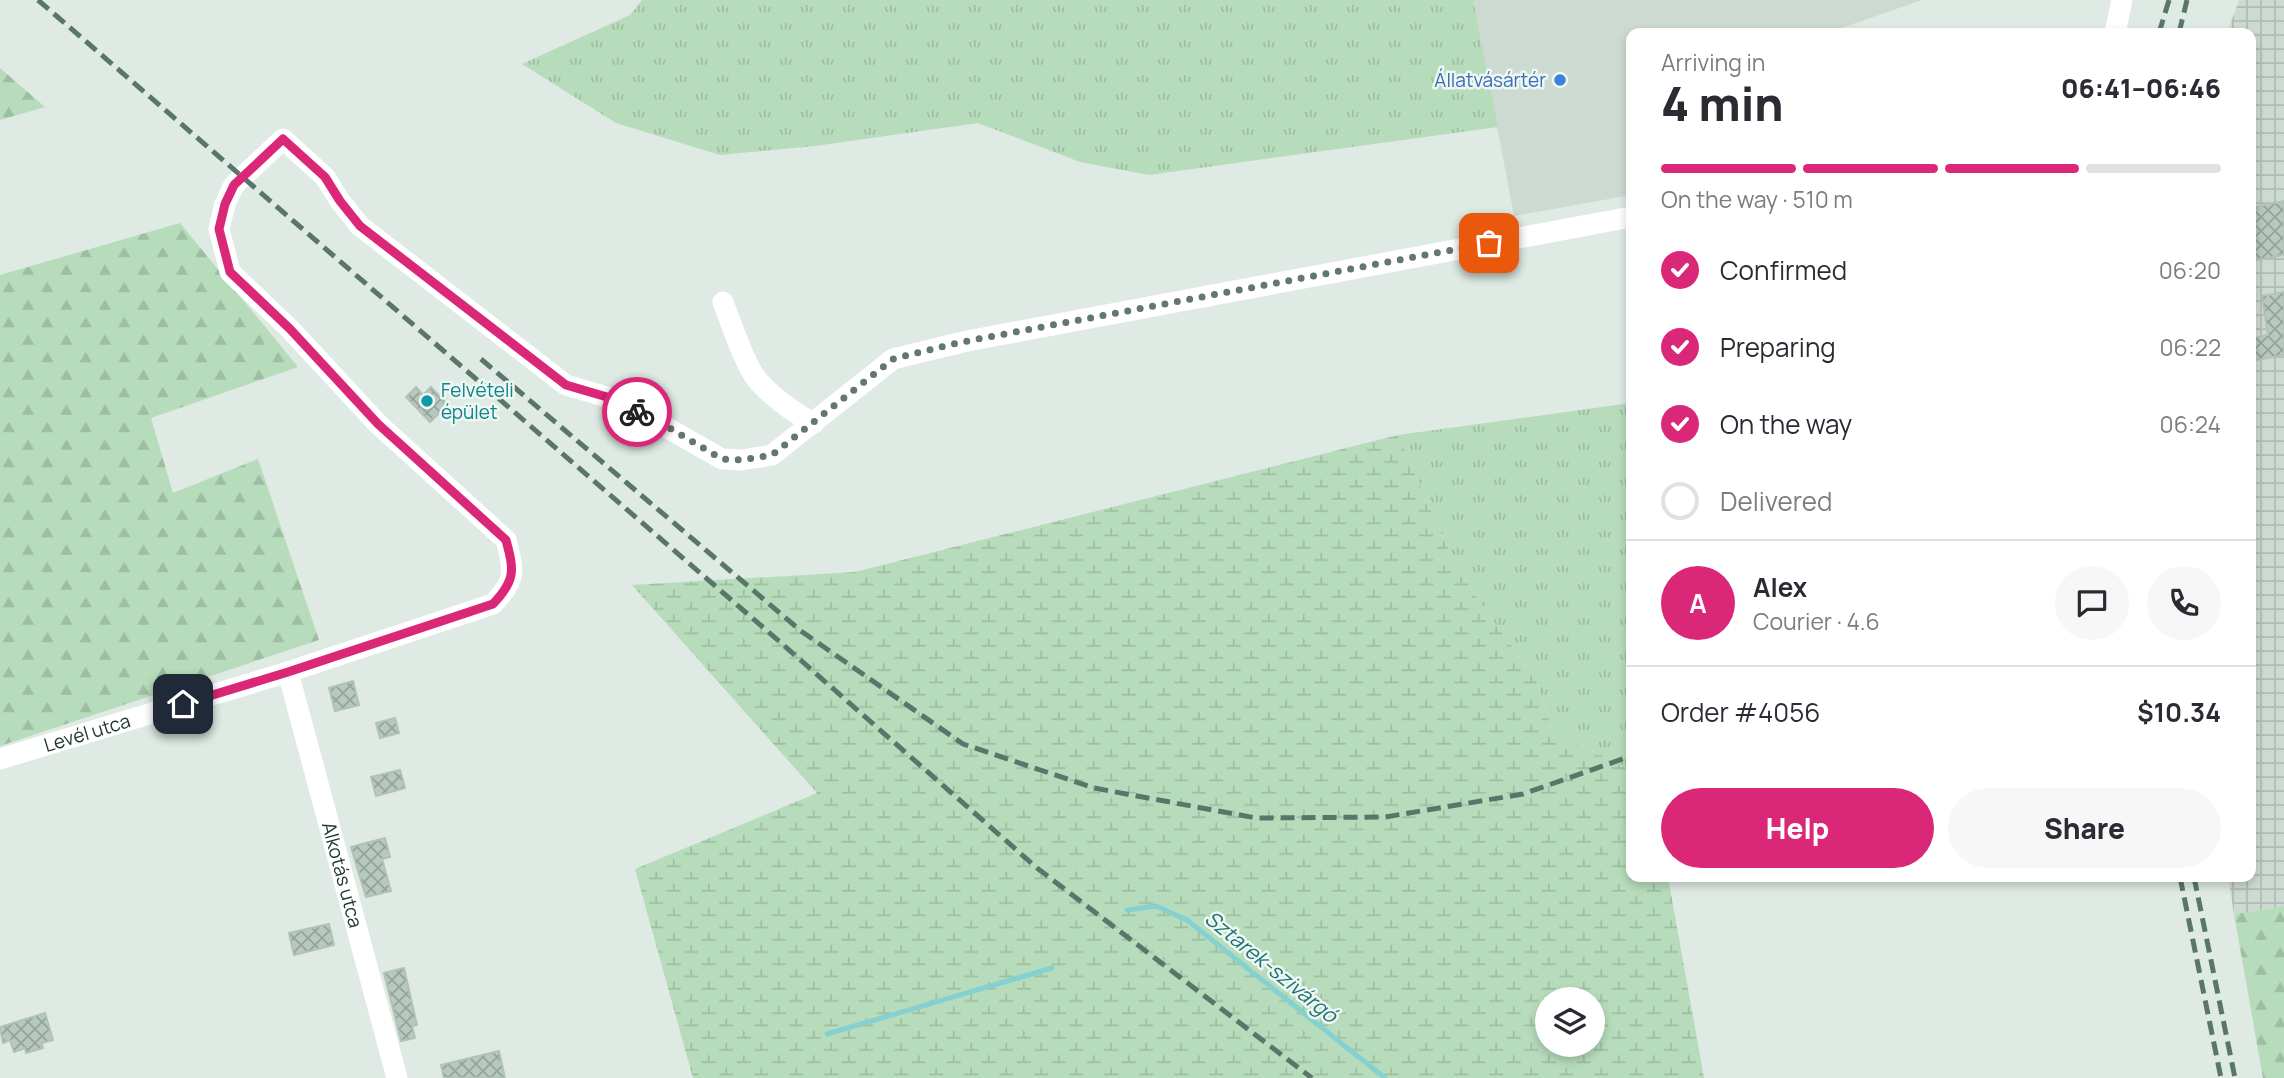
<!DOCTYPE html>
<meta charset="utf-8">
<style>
:root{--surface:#fff;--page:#f7f7f7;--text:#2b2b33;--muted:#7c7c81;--line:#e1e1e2;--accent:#db2777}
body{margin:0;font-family:Manrope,sans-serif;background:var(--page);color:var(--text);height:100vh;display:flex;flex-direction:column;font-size:26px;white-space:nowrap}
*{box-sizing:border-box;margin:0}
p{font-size:23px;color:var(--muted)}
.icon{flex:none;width:38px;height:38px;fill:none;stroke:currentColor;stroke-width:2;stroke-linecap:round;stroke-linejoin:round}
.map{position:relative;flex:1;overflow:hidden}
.sheet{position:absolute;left:1626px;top:28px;width:630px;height:854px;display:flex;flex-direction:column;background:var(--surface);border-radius:14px;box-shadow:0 4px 10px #0003}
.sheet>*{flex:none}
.buttons{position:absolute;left:1535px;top:987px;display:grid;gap:14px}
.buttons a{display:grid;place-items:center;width:70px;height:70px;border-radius:50%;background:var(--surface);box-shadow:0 4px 10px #0003;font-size:35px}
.pin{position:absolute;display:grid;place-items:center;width:60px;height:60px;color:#fff;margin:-30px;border-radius:14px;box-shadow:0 4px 10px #0006}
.courier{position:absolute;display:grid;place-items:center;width:70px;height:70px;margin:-35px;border:5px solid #db2777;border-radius:50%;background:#fff;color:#222;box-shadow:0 2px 9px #0007}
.headline em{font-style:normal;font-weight:800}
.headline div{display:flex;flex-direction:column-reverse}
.headline{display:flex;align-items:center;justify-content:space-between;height:119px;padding:0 35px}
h1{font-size:46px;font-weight:800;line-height:52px}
.bar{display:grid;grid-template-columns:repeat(4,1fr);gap:10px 7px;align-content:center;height:84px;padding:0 35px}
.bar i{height:9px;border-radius:5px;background:var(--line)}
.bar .active{background:var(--accent)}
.bar p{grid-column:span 4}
.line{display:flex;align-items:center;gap:18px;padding:0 35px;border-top:2px solid var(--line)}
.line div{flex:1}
.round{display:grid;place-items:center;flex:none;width:74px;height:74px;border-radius:37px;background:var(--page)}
ol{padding:0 35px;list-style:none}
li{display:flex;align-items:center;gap:21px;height:77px}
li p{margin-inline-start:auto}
li .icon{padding:7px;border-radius:50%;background:var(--accent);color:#fff;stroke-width:4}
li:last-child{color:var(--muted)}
li i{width:38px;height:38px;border:4px solid var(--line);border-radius:50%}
.action{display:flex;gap:14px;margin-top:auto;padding:14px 35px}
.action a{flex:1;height:80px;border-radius:42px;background:var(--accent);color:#fff;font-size:28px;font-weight:800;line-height:80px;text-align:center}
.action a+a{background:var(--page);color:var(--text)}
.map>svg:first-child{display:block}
.built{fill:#cddad2}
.industrial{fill:url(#industrial-grid)}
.grass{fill:url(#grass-tufts)}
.forest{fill:url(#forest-firs)}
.wetland{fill:url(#wetland-marsh);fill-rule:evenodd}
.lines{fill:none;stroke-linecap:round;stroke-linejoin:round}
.stream{stroke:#85d0d0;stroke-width:5}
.building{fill:url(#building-cross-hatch);stroke:#b1c3b9;stroke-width:2}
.minor{stroke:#fff;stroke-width:21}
.rail{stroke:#5a766a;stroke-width:5;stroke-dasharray:14 7;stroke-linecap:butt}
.done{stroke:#62786e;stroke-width:7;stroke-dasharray:0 12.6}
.route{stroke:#db2777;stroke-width:9}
.shop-dot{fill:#3f7fe0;stroke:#eff7f1;stroke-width:2.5}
.culture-dot{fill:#0f9aa8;stroke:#eff7f1;stroke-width:2.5}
.labels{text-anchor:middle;stroke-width:5;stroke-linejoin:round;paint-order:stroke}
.shop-label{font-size:19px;fill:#366cbe;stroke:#eff7f1;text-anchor:end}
.culture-label{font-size:19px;fill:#0d838f;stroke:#eff7f1;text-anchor:start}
.street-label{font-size:19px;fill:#203a2f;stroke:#eff7f1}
.water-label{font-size:21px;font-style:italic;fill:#1a7475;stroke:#eff7f1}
</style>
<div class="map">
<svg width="2284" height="1078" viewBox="0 0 2284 1078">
<defs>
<pattern id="industrial-grid" width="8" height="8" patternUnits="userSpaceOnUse" patternTransform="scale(1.75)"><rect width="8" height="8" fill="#cddad2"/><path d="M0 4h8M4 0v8" fill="none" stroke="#b0bcb5"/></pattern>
<pattern id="grass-tufts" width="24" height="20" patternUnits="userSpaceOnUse" patternTransform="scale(1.75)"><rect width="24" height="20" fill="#b7dcbb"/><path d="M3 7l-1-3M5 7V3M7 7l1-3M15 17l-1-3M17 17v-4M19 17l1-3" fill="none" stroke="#9dbea1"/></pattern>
<pattern id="forest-firs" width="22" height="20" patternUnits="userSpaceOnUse" patternTransform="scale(1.75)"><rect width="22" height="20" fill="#b7dcbb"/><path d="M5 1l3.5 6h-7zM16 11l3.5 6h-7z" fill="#9dbea1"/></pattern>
<pattern id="wetland-marsh" width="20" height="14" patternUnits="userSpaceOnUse" patternTransform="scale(1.75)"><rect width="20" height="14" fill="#b7dcbb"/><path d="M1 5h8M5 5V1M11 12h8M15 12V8" fill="none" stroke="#9dbea1"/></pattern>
<pattern id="building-cross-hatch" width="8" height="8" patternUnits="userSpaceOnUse" patternTransform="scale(1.75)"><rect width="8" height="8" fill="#b7c8be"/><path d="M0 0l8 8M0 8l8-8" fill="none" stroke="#94a39b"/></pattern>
</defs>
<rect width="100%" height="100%" fill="#deeae3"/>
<path class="built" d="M1473,0H1922L1833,31V33H1631V195L1514,216Z"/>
<path class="industrial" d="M2239,0H2284V906L2234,914L2228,877H2250V33H2227Z"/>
<g class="grass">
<path d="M642,0H1473L1498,127L1149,175L1080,162L978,123L815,146L720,155L616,123L522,64L630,15Z"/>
<path d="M1631,403V770L1553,732L1536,680L1473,593L1446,544L1398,435Z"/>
</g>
<g class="forest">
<path d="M0,68L45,107L0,120Z"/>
<path d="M180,223L298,367L151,418L173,493L258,459L319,640L0,746V275Z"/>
<path d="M2284,906V1078H2263L2234,914Z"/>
</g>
<path class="wetland" d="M1398,435L1446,544L1473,593L1536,680L1553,732L1631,770V877H1668L1704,1078H693L635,869L817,793L632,585L855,572ZM1547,999H1592V1045H1547Z"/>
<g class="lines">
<g class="stream">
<path d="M1127,910L1156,906L1187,920L1385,1078"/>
<path d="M827,1034L1052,968"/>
</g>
</g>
<g class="building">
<path d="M2284,201V255L2250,261V208Z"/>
<path d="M2284,292V355L2250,361V339L2268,335L2262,296Z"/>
<path d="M416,387L423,395L431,387L448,405L430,422L406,397Z"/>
<path d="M353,681L359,705L335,711L329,688Z"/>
<path d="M395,718L399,733L380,738L376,723Z"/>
<path d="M400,770L405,788L376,796L371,777Z"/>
<path d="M385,838L390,857L382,859L391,891L366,897L351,847Z"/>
<path d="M329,924L334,945L294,955L289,933Z"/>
<path d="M404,968L417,1025L412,1026L415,1038L401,1041L384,973Z"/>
<path d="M45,1013L53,1040L42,1043L43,1048L26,1053L25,1048L14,1052L10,1040L3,1043L0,1027Z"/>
<path d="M499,1051L505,1078H444L441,1065Z"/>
</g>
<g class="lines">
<g class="minor">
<path d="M2115,33L2122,0"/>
<path d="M723,302C732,325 740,352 753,374C764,391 796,415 814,423"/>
<path id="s1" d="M288,672L397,1078"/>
<path id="s2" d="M0,759L288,672L493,604C517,579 514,571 506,540L378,424L290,329L230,272L219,229L225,204L234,185L283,139L325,177L340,201L360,226L566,385L607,397L666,427L722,459L741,460L772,455L893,359L967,341L1631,217"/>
</g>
<g class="rail">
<path d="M38,0L780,642L1037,868L1312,1078"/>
<path d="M2159,33L2169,0"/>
<path d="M2179,33L2187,0"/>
<path d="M481,359L801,631L963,744L1094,788L1256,818L1385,817L1523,794L1631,756"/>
<path d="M2180,877L2221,1078"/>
<path d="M2194,877L2235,1078"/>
</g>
</g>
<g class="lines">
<path class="done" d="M637,412L666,426L722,459L741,460L772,455L893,359L957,343L1489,243"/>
<path class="route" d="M183,704L288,672L493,604C516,580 514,570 506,540L378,424L290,329L230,272L219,229L225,204L234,185L283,139L325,177L340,201L360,226L566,385L607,397L637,412"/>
</g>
<circle class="shop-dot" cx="1560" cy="80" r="7"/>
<circle class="culture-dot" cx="427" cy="401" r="7"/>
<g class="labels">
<g class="shop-label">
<text x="1546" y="87">Állatvásártér</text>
</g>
<g class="culture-label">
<text x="441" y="397">Felvételi<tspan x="441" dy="22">épület</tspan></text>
</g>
<g class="street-label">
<text dy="7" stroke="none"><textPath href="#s2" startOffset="91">Levél utca</textPath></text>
<text dy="7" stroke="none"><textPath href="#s1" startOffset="210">Alkotás utca</textPath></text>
</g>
<g class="water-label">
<text transform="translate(1271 967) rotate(39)" y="7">Sztarek-szivárgó</text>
</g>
</g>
</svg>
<div class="buttons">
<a><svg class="icon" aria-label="layers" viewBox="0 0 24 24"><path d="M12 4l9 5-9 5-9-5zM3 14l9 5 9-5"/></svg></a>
</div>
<div class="pin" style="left:1489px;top:243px;background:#ea580c"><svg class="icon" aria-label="bag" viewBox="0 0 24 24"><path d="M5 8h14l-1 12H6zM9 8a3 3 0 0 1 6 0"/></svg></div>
<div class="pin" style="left:183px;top:704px;background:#1f2937"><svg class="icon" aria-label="home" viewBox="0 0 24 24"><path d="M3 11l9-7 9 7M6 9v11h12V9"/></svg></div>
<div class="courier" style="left:637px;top:412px"><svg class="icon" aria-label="bike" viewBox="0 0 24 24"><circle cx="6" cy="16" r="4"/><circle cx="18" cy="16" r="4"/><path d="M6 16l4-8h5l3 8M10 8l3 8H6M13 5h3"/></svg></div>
<section class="sheet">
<div class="headline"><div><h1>4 min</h1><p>Arriving in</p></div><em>06:41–06:46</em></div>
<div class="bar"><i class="active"></i><i class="active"></i><i class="active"></i><i></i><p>On the way · 510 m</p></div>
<ol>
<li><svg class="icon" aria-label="check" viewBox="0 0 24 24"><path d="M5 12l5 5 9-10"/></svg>Confirmed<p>06:20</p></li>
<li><svg class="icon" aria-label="check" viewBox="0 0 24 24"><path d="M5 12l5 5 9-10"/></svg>Preparing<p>06:22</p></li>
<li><svg class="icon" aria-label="check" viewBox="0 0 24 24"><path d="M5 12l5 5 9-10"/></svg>On the way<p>06:24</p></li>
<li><i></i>Delivered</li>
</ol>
<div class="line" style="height:126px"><b class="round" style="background:var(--accent);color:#fff">A</b><div><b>Alex</b><p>Courier · 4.6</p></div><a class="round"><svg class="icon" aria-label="chat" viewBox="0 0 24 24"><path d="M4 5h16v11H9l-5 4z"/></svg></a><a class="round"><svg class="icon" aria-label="phone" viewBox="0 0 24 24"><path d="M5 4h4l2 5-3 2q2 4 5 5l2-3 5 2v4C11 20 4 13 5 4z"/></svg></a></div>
<div class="line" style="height:91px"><div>Order #4056</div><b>$10.34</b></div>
<div class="action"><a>Help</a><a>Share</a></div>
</section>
</div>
